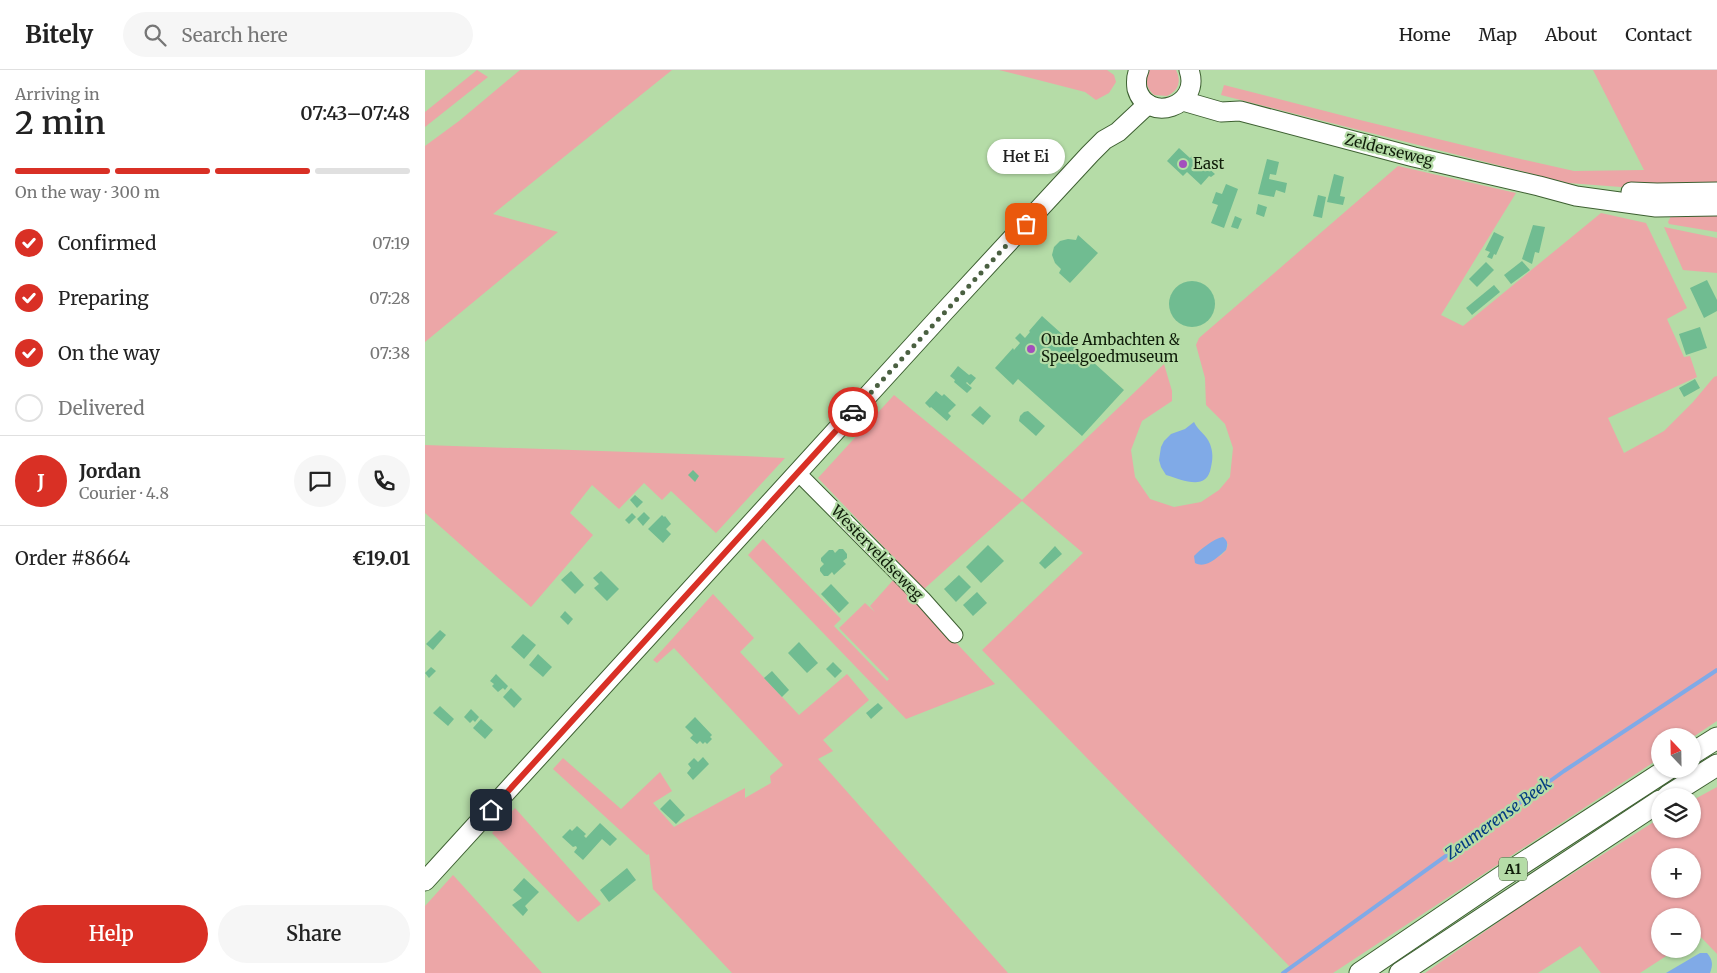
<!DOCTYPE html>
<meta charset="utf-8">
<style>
:root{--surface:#fff;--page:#f6f6f6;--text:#222;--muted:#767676;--line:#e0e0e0;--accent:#d93025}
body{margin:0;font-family:Merriweather,serif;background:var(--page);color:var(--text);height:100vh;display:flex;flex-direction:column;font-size:19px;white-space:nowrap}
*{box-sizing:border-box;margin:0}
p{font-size:16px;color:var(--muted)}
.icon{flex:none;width:28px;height:28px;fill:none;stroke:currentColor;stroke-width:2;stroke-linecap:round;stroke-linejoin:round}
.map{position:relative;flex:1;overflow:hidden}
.side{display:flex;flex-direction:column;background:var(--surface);width:425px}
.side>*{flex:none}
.needle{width:32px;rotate:338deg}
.fabs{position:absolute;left:1226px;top:658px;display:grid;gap:10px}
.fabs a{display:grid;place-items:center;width:50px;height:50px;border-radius:50%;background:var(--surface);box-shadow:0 1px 4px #0004;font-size:25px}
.pin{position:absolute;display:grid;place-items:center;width:42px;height:42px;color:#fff;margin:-21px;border-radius:10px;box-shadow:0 2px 8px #0006}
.courier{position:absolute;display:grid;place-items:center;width:50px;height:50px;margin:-25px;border:4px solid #d93025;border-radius:50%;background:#fff;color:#222;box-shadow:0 1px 6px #0007}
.bubble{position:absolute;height:35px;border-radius:18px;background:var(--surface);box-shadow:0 1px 4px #0004;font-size:16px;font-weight:600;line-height:35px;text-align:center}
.summary em{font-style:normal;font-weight:600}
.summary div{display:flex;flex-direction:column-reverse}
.summary{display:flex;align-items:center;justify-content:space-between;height:85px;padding:0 15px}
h1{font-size:32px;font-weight:600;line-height:38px}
.bar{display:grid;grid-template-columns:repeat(4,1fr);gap:8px 5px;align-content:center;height:60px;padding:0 15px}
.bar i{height:6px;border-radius:4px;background:var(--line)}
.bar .selected{background:var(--accent)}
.bar p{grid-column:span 4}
.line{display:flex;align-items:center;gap:12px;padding:0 15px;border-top:1px solid var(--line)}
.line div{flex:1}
.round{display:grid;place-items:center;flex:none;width:52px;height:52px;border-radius:26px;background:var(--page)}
ol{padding:0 15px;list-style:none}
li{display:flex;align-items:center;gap:15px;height:55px}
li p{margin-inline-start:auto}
li .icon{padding:5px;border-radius:50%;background:var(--accent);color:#fff;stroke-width:4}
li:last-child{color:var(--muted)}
li i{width:28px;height:28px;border:2px solid var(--line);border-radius:50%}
.action{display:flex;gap:10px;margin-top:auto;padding:10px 15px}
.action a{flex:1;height:58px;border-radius:30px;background:var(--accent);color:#fff;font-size:20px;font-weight:600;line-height:58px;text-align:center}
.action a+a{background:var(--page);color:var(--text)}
header{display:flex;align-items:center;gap:30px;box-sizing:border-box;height:70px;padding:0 25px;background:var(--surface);border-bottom:1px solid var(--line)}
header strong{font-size:24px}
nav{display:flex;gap:28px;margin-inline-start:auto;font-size:18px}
.search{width:350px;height:45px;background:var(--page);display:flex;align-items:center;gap:12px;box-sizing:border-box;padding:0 18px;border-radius:28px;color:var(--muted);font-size:19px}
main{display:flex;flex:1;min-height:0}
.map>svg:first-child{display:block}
.green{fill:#eca6a7;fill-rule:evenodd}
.water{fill:#80aae7}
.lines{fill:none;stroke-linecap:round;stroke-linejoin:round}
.stream{stroke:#80aae7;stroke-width:4}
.building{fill:#70bc91}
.minor-casing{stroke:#3d5f31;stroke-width:17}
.major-casing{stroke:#3d5f31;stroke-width:21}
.highway-casing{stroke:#3d5f31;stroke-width:23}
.minor{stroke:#fff;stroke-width:15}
.major{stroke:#fff;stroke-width:19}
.highway{stroke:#fff;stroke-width:21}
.done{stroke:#4a6041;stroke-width:5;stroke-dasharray:0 9}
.route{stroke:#d93025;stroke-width:6}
.poi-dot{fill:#a34ebd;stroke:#b5dca7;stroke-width:2}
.labels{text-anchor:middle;stroke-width:4.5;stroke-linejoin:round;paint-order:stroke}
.shield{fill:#b5dca7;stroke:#425739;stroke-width:1}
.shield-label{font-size:14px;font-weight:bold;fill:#101e0a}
.street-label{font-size:15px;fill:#101e0a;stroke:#b5dca7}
.poi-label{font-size:15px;fill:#101e0a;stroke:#b5dca7;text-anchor:start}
.water-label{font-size:16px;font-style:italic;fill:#033b81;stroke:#b5dca7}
</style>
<header>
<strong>Bitely</strong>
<div class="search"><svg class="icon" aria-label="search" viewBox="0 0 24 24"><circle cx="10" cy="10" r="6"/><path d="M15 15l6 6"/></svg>Search here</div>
<nav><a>Home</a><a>Map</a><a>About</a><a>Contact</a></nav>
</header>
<main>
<section class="side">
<div class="summary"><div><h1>2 min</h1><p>Arriving in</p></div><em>07:43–07:48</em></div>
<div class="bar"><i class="selected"></i><i class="selected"></i><i class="selected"></i><i></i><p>On the way · 300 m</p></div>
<ol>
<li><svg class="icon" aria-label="check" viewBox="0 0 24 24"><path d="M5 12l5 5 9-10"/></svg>Confirmed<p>07:19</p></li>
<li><svg class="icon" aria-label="check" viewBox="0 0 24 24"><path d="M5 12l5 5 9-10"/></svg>Preparing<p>07:28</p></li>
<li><svg class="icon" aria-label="check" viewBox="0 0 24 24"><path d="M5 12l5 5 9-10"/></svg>On the way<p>07:38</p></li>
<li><i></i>Delivered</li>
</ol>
<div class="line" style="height:90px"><b class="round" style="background:var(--accent);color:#fff">J</b><div><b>Jordan</b><p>Courier · 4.8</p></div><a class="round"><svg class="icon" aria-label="chat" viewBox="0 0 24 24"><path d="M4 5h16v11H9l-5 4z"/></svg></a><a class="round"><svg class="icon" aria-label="phone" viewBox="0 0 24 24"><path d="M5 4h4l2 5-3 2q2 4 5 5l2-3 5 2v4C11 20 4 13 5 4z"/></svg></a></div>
<div class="line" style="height:65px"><div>Order #8664</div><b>€19.01</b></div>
<div class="action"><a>Help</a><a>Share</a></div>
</section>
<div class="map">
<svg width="1292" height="903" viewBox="0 0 1292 903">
<rect width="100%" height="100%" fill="#b5dca7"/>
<g class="green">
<path d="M52,0L63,7L0,57V42Z"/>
<path d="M95,0H247L68,144L133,162L0,272V76L34,51Z"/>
<path d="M574,0H682L689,5L691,12L684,23L671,30L660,22Z"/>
<path d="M724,0H751C757,12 753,21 742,26L729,25C721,18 719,9 724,0Z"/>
<path d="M1168,0H1292V117L1209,118L1143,113L796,25L799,15L935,50L1091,88L1149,101L1219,100Z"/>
<path d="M973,96L1091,123L1016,245L1038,256L1176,143L1221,153L1262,238L1242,249L1259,287L1265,286L1272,307L1183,348L1199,383L1239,361L1268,332L1289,307L1292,306V651L1268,667L1235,666V688L908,903H859L866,898L557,580L658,483L597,431L499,519L393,408L469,325L597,430L739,294L747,321V331L717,351L706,380L710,407L725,429L749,437L776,432L794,420L805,407L808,378L800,354L781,335L780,308L771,275L774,268ZM803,474L801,480L795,486L774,481L783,475Z"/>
<path d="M1292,141V162L1244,154L1243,152L1247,144Z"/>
<path d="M1239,157L1292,168V203L1258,200Z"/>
<path d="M0,375L319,386L360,388L291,463L246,421L237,430L219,413L194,439L167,415L145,443L168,465L106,537L0,443Z"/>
<path d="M338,469L416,549L409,556L462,611L464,609L414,558L440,533L450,542L445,536L470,508L570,614L481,649L323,485Z"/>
<path d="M288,524L329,568L315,582L374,645L422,604L444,630L398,670L408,681L393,689L583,903H307L228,819L224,784L222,785L128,699L138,688L196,739L235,702L247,721L228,733L249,757L320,718V728L346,713L345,706L358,695L249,578L232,593L228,590Z"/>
<path d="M1292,717V884L1274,865L1268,869V846H1235V879H1252L1215,903H1176L1155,876L1113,903H1000L1095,837L1235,748V759H1268V730ZM1268,786V819H1235V786Z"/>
<path d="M90,738L176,834L153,852L67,763Z"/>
<path d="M28,805L117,903H0V836Z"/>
</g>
<g class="water">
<path d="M769,352C774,362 781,364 785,374C788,382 788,389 786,397C782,422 758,410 741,405L736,397L734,390L736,377L739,371L746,364L760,359Z"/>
<path d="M798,467C803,471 803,474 801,480C793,487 781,499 770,493L769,486C776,479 788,469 798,467Z"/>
<path d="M1275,883H1282C1288,890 1288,895 1285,903H1241Z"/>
</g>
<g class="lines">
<path class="stream" d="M858,903L1139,701L1292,600"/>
</g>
<g class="building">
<path d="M754,78L765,88L768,85L790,104L786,107L784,106L776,115L762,102L758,106L742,91Z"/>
<path d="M842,89L854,92L851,105L845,104L844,109L862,113L860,123L851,120L849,127L833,124Z"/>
<path d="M909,104L919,107L915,126L920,127L918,135L902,132Z"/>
<path d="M801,114L813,119L799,158L786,153L793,135L787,133L791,122L797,124Z"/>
<path d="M893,125L901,127L897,148L888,146Z"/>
<path d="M833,134L842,137L839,147L831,144Z"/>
<path d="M810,146L817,149L813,159L806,157Z"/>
<path d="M1108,155L1120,157L1114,183L1110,182L1107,194L1097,189Z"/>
<path d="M1069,162L1079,167L1071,185L1069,184L1067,189L1062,187L1065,182L1060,180Z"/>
<path d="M653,165L673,183L645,213L634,203L636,199L630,193L627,185L629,177L635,171L643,169L651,170Z"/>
<path d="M1097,191L1105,200L1086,214L1079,205Z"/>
<path d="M1061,192L1069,200L1052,217L1044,209Z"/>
<path d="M1282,210L1292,230V241L1279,248L1265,218Z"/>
<circle cx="767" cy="234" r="23"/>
<path d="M1069,215L1075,222L1047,245L1041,238Z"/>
<path d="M617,246L699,320L657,366L593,309L588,315L570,298L588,278L589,280L595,273L590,268L595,263L600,268L605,262L604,261Z"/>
<path d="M1275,257L1282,278L1261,285L1254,264Z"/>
<path d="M533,296L544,305L546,304L551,308L545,315L542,312L541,313L547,318L542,323L529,312L530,310L525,306Z"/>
<path d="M1270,309L1275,318L1259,327L1254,318Z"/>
<path d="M511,321L517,326L519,324L531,335L523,343L526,346L522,351L506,337L505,338L500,333Z"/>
<path d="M555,336L566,346L558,355L546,345Z"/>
<path d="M603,341L620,356L611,366L594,351L595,346L599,342Z"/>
<path d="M268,400L274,406L270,412L263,405Z"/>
<path d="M210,425L218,432L212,438L205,430Z"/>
<path d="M219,442L225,448L218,456L212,449Z"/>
<path d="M207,443L211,447L204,454L200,450Z"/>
<path d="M237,445L239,447L240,446L246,454L241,459L246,464L238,473L223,459Z"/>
<path d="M563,475L579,491L556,513L541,497Z"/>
<path d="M630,476L637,484L620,499L614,493Z"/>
<path d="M414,479H418L422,484V488L418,491L421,494L409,505L407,502L403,506H399L395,501V498L399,494L396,491V488L404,480H408L410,483Z"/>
<path d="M146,501L159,515L150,524L136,510Z"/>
<path d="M176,501L194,519L182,531L169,518L174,514L168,508Z"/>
<path d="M534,505L546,517L531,532L519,519Z"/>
<path d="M406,514L424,533L414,543L396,524Z"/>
<path d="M552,522L562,533L548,546L538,535Z"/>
<path d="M140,541L148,549L143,555L135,547Z"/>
<path d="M15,560L21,565L8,580L1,574Z"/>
<path d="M98,564L111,575L99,589L86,577Z"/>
<path d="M374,572L393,593L382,603L363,583Z"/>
<path d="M113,584L127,597L118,607L104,595Z"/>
<path d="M408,592L417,601L410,608L401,599Z"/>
<path d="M6,597L11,601L4,608L0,603Z"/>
<path d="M347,601L364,620L357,627L339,608Z"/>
<path d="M71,604L83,616L80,620L78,618L73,622L67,616L69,614L65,611Z"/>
<path d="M86,618L97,629L89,638L78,627Z"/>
<path d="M453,633L458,638L446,649L441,643Z"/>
<path d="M15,636L29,649L23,656L8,643Z"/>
<path d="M46,639L54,647L50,652L48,650L45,653L39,647Z"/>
<path d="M270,647L287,665L285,667L287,669L282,674L280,672L278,674L275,671L272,674L265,668L268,665L260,657Z"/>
<path d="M56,649L68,660L60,669L48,658Z"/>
<path d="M278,687L284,694L268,710L262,703L266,698L263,694L269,688L273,692Z"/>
<path d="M245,729L260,745L251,754L235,739Z"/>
<path d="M175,753L192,769L185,776L177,769L158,790L149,782L152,778L151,776L148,777L137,767L145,759L147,761L152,756L161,764L159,766L161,768Z"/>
<path d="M202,798L211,810L184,832L175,820Z"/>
<path d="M99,808L114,822L100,836L103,840L98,846L87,835L97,828L88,820Z"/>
</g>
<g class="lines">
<defs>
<path id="minor" d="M373,403L498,529L530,565"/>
<g id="major">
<path d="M714,0C711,6 711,12 712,19C722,54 777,37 764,0"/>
<path d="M758,31L796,42L815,41L989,87L1114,116L1151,126L1231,137L1292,136"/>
<path d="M1206,122L1232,123L1292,122"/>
<path d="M0,811L519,242L665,84L679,70L693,62L723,34"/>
</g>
<g id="highway">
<path d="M1268,683L1292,668"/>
<path d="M1243,726L1292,695"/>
<path d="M935,903L1075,808L1243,699"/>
<path d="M975,903L1235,731"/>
</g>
</defs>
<use href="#minor" class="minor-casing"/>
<use href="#major" class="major-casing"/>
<use href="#highway" class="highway-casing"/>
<use href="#minor" class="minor"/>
<use href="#major" class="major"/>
<use href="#highway" class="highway"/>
</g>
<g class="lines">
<path class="done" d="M428,342L601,154"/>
<path class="route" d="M66,740L428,342"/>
</g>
<g class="poi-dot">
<circle cx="758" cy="94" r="5"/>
<circle cx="606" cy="279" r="5"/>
</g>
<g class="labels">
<rect class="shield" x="1074" y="787.5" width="28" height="23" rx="4"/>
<g class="shield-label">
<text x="1088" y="804">A1</text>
</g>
<g class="street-label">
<text transform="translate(964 80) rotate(14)" y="5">Zelderseweg</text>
<text transform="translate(452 483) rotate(46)" y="5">Westerveldseweg</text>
</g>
<g class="poi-label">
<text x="768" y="99">East</text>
<text x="616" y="275">Oude Ambachten &amp;<tspan x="616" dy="17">Speelgoedmuseum</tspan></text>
</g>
<g class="water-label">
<text transform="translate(1073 748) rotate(-36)" y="6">Zeumerense Beek</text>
</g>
</g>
</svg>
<div class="fabs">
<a><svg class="needle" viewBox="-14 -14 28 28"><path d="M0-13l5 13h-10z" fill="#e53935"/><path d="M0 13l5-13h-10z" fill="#767676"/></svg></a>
<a><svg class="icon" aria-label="layers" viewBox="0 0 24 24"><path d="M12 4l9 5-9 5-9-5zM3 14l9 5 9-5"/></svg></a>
<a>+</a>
<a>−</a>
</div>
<div class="pin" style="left:601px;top:154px;background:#ea580c"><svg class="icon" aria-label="bag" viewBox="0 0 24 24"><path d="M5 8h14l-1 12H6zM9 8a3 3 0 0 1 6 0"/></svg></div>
<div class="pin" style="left:66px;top:740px;background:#1f2937"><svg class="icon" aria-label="home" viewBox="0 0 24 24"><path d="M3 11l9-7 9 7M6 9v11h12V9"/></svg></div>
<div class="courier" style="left:428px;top:342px"><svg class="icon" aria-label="car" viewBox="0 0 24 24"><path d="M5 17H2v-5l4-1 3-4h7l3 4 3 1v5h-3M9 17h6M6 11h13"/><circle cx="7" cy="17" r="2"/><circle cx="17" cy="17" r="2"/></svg></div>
<div class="bubble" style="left:562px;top:69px;width:78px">Het Ei</div>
</div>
</main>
